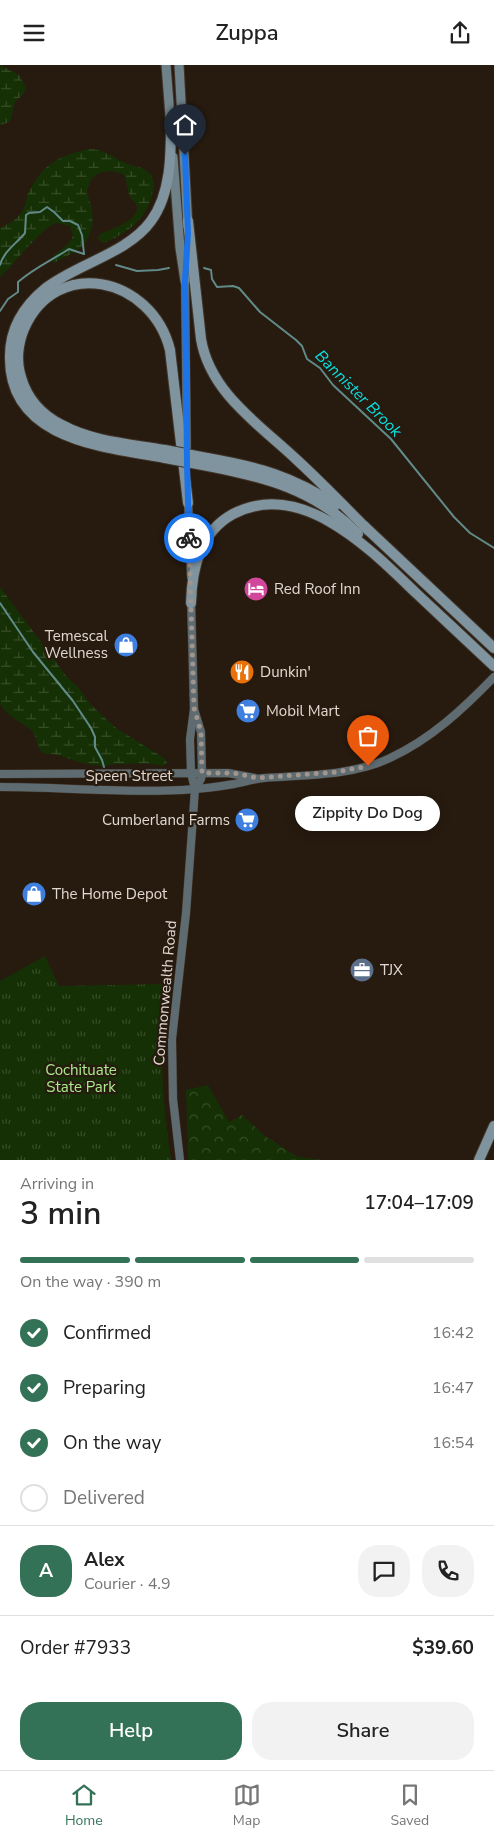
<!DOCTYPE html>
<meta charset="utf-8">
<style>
:root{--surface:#fff;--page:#f2f2f2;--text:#222;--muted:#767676;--line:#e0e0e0;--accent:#347258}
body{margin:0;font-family:"Nunito Sans",sans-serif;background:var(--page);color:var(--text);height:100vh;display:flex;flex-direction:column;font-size:19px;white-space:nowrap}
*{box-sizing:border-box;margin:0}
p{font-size:16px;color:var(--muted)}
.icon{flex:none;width:28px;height:28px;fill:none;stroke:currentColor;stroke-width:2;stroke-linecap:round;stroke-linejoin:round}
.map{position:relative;height:1095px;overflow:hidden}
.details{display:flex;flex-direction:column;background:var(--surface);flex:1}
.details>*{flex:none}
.pin{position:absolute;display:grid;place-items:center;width:42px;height:42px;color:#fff;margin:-51px -21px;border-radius:50% 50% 50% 0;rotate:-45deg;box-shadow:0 0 5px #0007}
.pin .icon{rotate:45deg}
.courier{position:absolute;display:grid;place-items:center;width:50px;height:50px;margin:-25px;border:4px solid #1a73e8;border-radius:50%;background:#fff;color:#222;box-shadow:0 1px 6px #0007}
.bubble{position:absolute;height:35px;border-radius:18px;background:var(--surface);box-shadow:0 2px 12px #0003;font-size:16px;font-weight:600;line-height:35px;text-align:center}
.headline em{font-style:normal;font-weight:600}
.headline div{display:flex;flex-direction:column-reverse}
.headline{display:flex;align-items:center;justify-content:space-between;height:85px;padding:0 20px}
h1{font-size:32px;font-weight:600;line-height:38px}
.bar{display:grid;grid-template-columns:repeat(4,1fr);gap:8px 5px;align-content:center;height:60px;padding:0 20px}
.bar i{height:6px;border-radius:4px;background:var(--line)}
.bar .on{background:var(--accent)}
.bar p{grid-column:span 4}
.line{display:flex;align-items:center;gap:12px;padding:0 20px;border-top:1px solid var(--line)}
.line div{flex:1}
.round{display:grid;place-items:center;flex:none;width:52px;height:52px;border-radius:20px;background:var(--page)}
ol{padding:0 20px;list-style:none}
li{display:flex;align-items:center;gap:15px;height:55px}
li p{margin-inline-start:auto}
li .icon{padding:5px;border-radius:50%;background:var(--accent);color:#fff;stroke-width:4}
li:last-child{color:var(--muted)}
li i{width:28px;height:28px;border:2px solid var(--line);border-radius:50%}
.action{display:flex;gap:10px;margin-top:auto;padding:10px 20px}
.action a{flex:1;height:58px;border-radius:20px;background:var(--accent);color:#fff;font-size:20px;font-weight:600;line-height:58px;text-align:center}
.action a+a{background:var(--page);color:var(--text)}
header{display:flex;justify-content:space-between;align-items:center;height:65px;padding:0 20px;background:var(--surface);font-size:22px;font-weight:600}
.tabs{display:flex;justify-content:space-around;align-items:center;height:70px;border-top:1px solid var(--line);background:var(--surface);font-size:14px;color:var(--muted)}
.tabs a{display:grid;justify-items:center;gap:2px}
.tabs .on{color:var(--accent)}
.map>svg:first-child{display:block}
.grass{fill:url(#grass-tufts)}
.forest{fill:url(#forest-crowns)}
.wetland{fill:url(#wetland-marsh)}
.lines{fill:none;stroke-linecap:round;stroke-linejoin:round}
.stream{stroke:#608b89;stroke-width:2}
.secondary-casing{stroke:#41352a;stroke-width:9}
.primary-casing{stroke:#41352a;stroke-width:11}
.highway-casing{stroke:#41352a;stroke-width:12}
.secondary{stroke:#5e6b71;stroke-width:8}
.primary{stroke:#6f8189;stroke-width:9}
.highway{stroke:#7f949e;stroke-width:10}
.highway-bridge-casing{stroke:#41352a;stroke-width:12;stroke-linecap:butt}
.highway-bridge{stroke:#7f949e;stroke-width:10}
.done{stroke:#a0968d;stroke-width:5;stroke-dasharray:0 9}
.route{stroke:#1a73e8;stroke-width:6}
.labels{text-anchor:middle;stroke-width:4.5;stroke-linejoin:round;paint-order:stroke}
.poi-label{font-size:15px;fill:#e1d8d1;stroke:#271a0f;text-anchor:start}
.street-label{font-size:15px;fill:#e1d8d1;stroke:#271a0f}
.park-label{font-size:15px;fill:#aaea8d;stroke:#271a0f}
.water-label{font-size:16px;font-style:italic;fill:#09dfe0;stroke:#271a0f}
</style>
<header><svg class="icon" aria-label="menu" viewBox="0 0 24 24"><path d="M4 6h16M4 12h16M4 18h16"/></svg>Zuppa<svg class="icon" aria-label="share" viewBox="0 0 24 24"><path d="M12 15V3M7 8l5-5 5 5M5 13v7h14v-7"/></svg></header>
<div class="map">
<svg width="494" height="1095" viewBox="0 0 494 1095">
<defs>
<pattern id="grass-tufts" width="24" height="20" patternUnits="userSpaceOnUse" patternTransform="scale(1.25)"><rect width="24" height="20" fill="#153005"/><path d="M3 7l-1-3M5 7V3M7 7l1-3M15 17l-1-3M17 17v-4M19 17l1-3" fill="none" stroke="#374d28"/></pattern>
<pattern id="forest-crowns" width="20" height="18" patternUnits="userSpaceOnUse" patternTransform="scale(1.25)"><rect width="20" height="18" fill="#153005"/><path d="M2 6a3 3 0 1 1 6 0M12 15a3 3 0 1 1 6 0" fill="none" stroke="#374d28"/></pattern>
<pattern id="wetland-marsh" width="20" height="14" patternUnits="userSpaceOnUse" patternTransform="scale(1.25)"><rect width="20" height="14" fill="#153005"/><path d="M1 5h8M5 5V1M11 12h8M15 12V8" fill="none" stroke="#374d28"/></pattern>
</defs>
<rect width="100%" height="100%" fill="#271a0f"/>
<path class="grass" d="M45,891L59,921L165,919C159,979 162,1036 171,1095H0V916Z"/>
<path class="forest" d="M208,1020L229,1057L242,1050L265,1071L298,1092L324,1095H188L186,1025Z"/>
<g class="wetland">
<path d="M0,0L19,10L26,22L24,28L15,37L10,57L0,60Z"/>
<path d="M89,84C102,84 110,90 121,96C129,101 141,100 149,108C154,112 154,119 153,125C149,153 127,169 103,178L98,174L100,169C109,165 139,156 137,142C137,137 130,135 129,129C127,122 127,117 124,110C111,103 91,105 88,123C86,131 91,137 92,145C94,154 91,168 87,175C83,184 65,192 56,197H53L51,193L69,178L73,171L70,161L55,158C35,170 18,195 0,212V163C11,158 21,152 25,140C27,136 26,132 28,128C43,99 58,91 89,84Z"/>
<path d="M0,522L67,612L78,622L91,640L116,663L164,693L167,696L166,699L163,701C147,697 133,699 117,699C112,699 107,701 102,701C87,700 72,695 58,690C53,689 47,690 43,688C35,683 38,671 31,665C22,657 4,650 0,638Z"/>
</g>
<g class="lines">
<g class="stream">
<path d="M0,200C4,186 16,179 25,168L26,150L29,148L40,147L47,142L54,147L63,156H70L78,160L82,170L84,189"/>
<path d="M116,200L137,206L158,205L169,203"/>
<path d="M204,203L211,205L212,214L217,222L233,221L239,223L260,247L296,275L302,281L307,294L320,303L333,320L391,374L454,452L470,468L494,483"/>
<path d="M0,246L8,234L18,227V217C34,203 52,195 69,184L84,189"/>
<path d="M0,538L33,587L73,636L91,663L95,672V682L102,695L104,702"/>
</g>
<defs>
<g id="secondary">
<path d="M185,216L187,392"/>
<path d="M188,433L191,512"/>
<path d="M194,644L201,667L202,708L201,714L195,724"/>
<path d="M0,709L228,708L255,713"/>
<path d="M0,722C61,722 121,728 182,725C199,724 217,722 234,719C244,717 254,714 264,713C305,710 352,711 390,693C431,674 463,644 494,612"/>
<path d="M180,1095L173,1034L172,974L186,848L195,724L191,708L190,674L194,644L191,533"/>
</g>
<g id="primary">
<path d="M166,0L171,64"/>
<path d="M179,0L188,162"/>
<path d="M173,92L180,183L185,216"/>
</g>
<g id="highway">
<path d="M188,156L201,274C210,328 260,360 297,395C322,418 345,442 369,466"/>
<path d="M165,385C131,379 93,377 62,360C42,350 27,333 21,312C16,296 18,279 24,264C56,190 152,212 170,285L188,438"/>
<path d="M165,393C104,382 8,375 10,291C10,263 25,240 46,223C77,199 128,188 151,156C171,129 171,90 171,57"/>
<path d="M207,393C258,402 292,411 336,440"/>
<path d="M208,401C265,412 316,425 358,469"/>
<path d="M364,461L494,583"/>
<path d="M191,538C192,503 200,467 233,449C302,413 371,485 416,528C442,552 468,577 494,601"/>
<path d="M479,1095L494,1061"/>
</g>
</defs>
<use href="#secondary" class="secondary-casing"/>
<use href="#primary" class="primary-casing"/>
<use href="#highway" class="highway-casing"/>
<use href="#secondary" class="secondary"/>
<use href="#primary" class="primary"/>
<use href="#highway" class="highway"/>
<defs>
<g id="highway-bridge">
<path d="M165,385L207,393"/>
<path d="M165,393L208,401"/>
</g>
</defs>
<use href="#highway-bridge" class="highway-bridge-casing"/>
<use href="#highway-bridge" class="highway-bridge"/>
</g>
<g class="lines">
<path class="done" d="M189,473L194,643L201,667L202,708H234L257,713L337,707L368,701"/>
<path class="route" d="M185,90L188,168L185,216L187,398L189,473"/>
</g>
<defs>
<symbol id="hotel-disc" viewBox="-11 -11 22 22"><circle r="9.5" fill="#d1479c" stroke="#271a0f"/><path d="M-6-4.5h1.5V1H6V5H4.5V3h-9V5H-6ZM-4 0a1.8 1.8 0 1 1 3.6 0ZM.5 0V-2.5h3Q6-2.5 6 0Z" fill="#fff"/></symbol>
<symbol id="shop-disc" viewBox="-11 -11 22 22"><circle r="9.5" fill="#3f7fe0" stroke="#271a0f"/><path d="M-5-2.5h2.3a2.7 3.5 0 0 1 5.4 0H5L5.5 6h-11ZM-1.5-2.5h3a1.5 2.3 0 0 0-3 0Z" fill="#fff"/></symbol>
<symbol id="restaurant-disc" viewBox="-11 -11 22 22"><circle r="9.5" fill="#e8710a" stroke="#271a0f"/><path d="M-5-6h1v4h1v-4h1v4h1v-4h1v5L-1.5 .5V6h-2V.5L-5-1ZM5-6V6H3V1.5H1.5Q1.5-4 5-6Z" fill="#fff"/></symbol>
<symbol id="supermarket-disc" viewBox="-11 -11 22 22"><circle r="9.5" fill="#3f7fe0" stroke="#271a0f"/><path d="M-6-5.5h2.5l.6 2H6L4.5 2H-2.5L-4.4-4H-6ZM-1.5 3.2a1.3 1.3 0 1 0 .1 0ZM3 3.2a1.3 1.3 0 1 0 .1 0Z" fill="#fff"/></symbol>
<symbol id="office-disc" viewBox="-11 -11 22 22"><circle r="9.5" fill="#5c6f8a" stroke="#271a0f"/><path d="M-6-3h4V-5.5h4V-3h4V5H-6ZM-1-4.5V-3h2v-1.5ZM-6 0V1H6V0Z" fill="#fff"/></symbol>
</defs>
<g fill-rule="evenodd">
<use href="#hotel-disc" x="242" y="510" width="28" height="28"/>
<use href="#shop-disc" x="112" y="566" width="28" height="28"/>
<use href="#restaurant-disc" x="228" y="593" width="28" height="28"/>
<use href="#supermarket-disc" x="234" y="632" width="28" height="28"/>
<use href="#supermarket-disc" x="233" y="741" width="28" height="28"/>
<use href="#shop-disc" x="20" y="815" width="28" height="28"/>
<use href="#office-disc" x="348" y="891" width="28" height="28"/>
</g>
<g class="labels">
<g class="poi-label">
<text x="274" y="529">Red Roof Inn</text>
<text x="108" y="576" text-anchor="end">Temescal<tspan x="108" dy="17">Wellness</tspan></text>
<text x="260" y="612">Dunkin'</text>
<text x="266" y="651">Mobil Mart</text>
<text x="230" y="760" text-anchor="end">Cumberland Farms</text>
<text x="52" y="834">The Home Depot</text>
<text x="380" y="910">TJX</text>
</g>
<g class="street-label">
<text x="129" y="716">Speen Street</text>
<text transform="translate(165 928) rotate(-85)" y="5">Commonwealth Road</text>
</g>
<g class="park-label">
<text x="81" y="1010">Cochituate<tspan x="81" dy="17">State Park</tspan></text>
</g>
<g class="water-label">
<text transform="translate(359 328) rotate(45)" y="6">Bannister Brook</text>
</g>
</g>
</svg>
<div class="pin" style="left:368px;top:701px;background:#ea580c"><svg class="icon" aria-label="bag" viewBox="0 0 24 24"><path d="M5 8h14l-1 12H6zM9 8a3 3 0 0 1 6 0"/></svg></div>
<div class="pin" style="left:185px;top:90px;background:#1f2937"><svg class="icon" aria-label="home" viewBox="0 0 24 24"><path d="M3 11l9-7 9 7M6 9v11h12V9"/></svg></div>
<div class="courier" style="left:189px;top:473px"><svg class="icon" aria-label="bike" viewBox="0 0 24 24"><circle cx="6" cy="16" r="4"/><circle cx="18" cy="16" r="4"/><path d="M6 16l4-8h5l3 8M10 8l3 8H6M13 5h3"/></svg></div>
<div class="bubble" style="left:295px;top:731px;width:145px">Zippity Do Dog</div>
</div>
<section class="details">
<div class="headline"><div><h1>3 min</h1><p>Arriving in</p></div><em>17:04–17:09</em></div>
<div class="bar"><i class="on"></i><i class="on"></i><i class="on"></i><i></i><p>On the way · 390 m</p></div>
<ol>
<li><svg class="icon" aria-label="check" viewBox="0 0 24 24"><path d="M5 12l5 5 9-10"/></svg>Confirmed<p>16:42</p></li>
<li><svg class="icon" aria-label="check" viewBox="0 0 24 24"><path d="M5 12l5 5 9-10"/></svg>Preparing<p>16:47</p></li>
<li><svg class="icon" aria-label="check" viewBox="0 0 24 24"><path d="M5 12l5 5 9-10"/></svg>On the way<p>16:54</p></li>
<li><i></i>Delivered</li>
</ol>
<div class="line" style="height:90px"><b class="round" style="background:var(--accent);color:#fff">A</b><div><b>Alex</b><p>Courier · 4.9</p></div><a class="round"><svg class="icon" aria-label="chat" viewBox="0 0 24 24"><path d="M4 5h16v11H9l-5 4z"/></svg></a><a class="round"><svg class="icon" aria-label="phone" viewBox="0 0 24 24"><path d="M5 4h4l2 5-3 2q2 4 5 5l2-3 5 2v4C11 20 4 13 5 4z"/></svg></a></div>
<div class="line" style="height:65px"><div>Order #7933</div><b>$39.60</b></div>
<div class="action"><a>Help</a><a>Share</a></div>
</section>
<nav class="tabs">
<a class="on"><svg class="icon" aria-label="home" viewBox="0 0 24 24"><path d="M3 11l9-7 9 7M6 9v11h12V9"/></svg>Home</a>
<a><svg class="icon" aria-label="map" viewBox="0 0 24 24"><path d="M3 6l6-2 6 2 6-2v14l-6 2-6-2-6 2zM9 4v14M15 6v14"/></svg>Map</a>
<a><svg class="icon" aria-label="saved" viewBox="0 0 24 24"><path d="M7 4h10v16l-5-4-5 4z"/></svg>Saved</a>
</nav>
